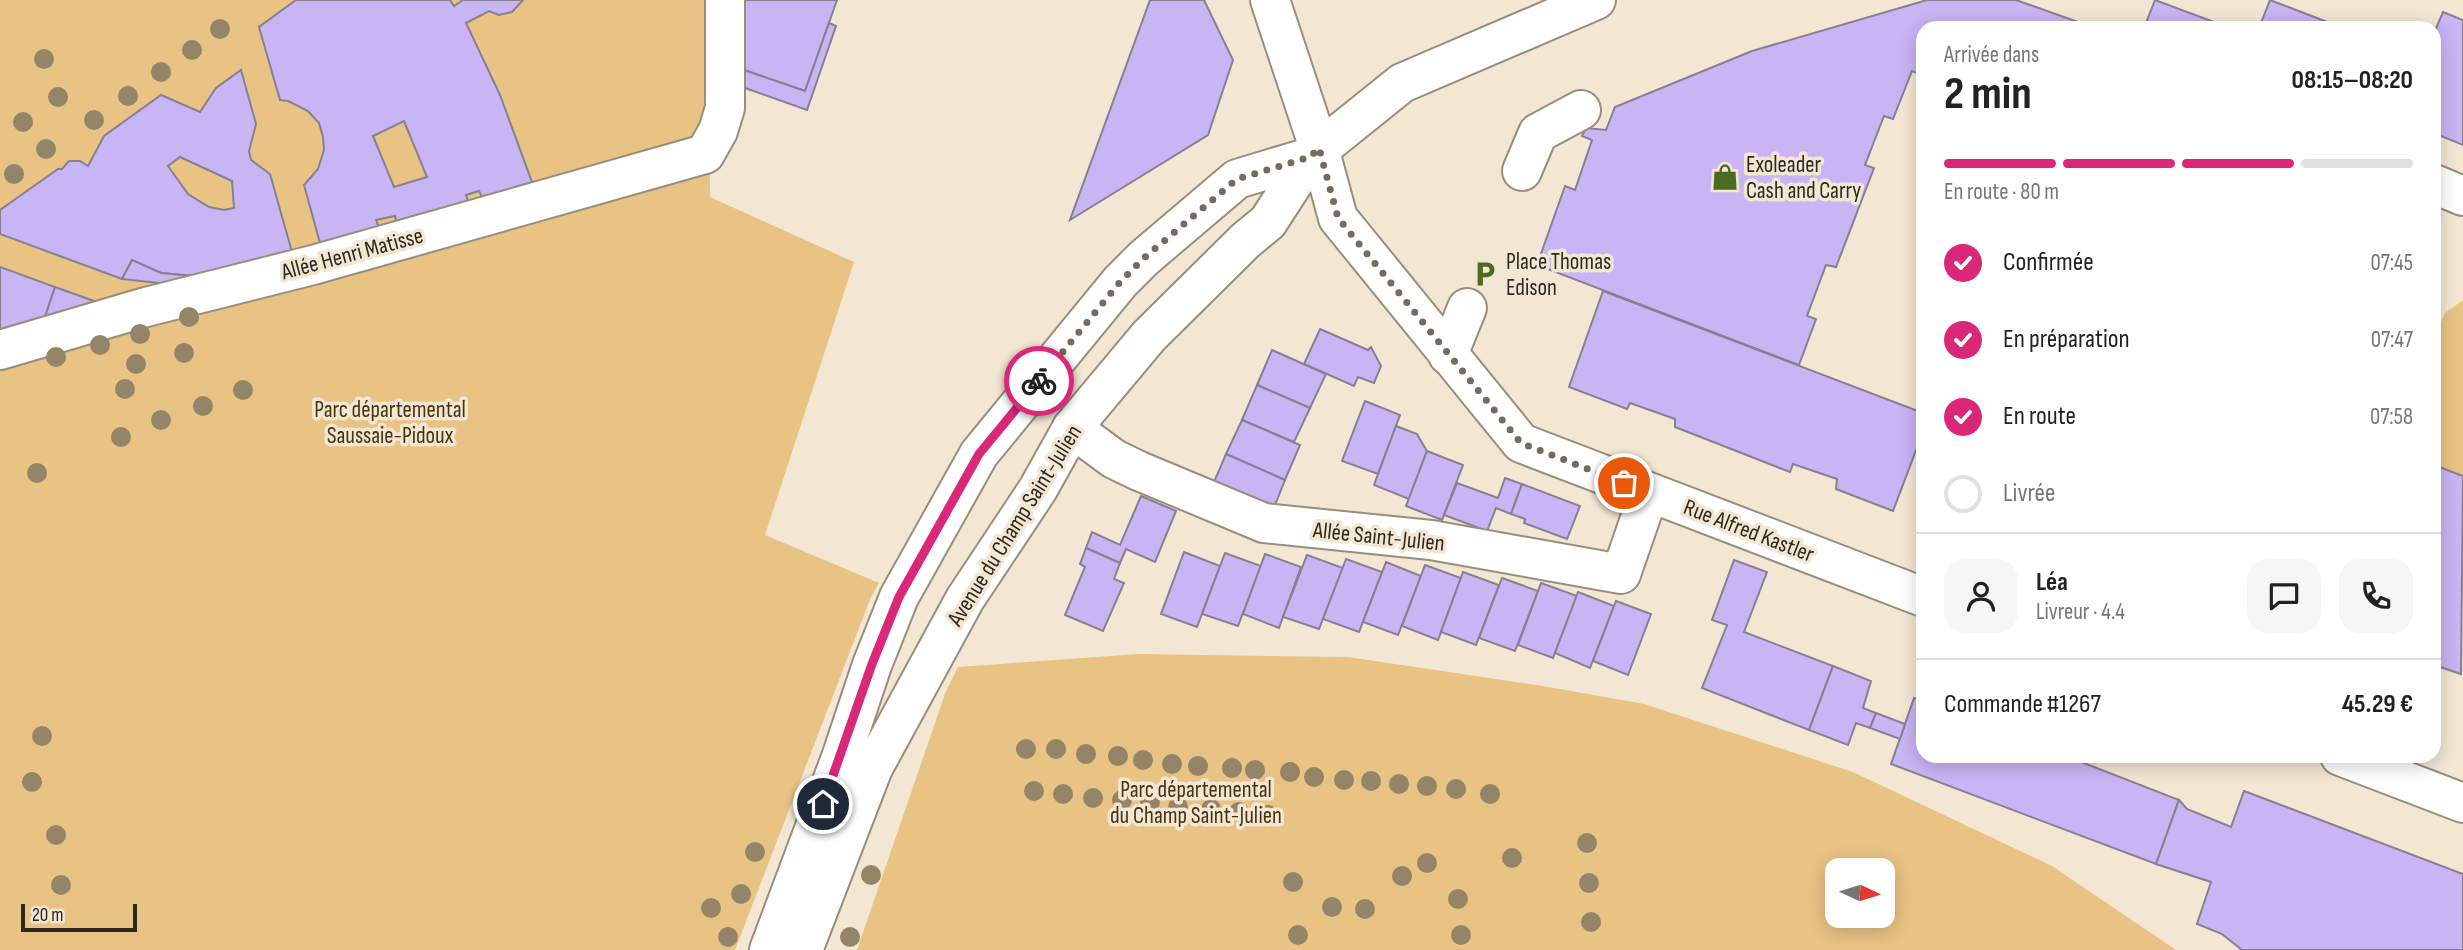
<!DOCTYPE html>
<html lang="fr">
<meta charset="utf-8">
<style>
:root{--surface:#fff;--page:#f6f6f6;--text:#222;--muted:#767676;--line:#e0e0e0;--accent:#db2777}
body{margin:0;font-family:"Sofia Sans Condensed",sans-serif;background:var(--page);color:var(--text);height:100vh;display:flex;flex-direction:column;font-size:26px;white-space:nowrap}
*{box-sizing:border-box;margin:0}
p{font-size:23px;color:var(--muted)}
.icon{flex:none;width:38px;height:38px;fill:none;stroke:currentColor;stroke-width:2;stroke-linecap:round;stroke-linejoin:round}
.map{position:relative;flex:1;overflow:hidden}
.sheet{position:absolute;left:1916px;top:21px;width:525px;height:742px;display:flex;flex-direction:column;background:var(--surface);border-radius:21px;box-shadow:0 4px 18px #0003}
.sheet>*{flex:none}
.needle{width:46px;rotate:94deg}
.controls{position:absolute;left:1825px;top:858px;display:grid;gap:14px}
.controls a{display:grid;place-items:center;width:70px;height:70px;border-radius:14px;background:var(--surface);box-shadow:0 4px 18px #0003;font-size:35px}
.scale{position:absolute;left:21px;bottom:18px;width:116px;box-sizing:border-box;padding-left:7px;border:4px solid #2d2921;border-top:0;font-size:19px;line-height:24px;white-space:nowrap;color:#2d2921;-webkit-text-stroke:5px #f3e7d4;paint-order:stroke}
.pin{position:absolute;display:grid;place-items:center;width:60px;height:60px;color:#fff;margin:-30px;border:4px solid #fff;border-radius:50%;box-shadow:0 2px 7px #0007}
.courier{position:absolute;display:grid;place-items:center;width:70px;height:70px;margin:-35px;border:5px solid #db2777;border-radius:50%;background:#fff;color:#222;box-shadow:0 2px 9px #0007}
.overview em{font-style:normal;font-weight:700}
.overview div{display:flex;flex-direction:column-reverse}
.overview{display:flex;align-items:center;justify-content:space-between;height:119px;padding:0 28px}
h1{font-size:46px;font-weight:700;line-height:52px}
.bar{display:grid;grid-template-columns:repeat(4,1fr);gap:10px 7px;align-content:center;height:84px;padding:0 28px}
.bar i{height:9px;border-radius:5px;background:var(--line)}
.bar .on{background:var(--accent)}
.bar p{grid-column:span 4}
.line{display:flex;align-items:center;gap:18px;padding:0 28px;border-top:2px solid var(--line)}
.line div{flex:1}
.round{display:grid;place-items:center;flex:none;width:74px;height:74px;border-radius:21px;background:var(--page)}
ol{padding:0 28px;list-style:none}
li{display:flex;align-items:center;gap:21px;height:77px}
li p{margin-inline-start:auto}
li .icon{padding:7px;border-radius:50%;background:var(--accent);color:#fff;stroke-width:4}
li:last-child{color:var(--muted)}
li i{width:38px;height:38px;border:4px solid var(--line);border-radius:50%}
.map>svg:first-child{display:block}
.green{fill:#e9c384;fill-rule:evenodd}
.building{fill:#c9b4f4;stroke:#868093;stroke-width:2;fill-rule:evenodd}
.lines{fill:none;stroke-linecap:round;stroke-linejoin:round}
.minor-casing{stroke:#988e7c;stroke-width:42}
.major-casing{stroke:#988e7c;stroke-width:42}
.minor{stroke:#fff;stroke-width:38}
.major{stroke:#fff;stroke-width:38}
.tree{fill:#948468}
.done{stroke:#726c60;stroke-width:7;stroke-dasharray:0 12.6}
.route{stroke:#db2777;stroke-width:9}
.labels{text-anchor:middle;stroke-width:7;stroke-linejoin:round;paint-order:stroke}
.poi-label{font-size:23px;fill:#2d2921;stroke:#f3e7d4;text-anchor:start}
.street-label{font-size:23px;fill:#2d2921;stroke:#f3e7d4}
.park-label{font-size:23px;fill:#46330f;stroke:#f3e7d4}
</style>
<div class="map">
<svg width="2463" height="950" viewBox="0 0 2463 950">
<rect width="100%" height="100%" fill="#f3e7d4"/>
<g class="green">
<path d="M0,0H709L710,197L854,262L765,535L879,583L871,597L735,950H0Z"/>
<path d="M2463,300V476L2434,465V338L2445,313Z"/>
<path d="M1139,654L1348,657L1543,686L1644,704L1853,772L2052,866L2176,950H857L946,691L958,667ZM1838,870H1883V915H1838Z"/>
</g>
<g class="building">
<path d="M296,0H450L454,6L463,0H523L512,12L499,15L489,11L466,23L500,95L532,182L482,197L479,191L466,195L468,201L396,221L395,216L376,220L379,227L320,243L304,185L318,169L324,150L323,137L319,123L308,111L288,101L280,100L259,27ZM404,121L427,177L394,187L373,136Z"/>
<path d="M741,0H837L805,91L744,70Z"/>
<path d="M1150,0H1204L1233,60L1208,135L1070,220Z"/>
<path d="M1927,0H2016L2081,23L2079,28H1923V75L1912,71L1893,119L1884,116L1865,165L1874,168L1836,267L1826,265L1807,316L1816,319L1799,365L1537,265L1565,186L1575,190L1592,140L1582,136L1586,128L1606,130L1615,107L1752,51Z"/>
<path d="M2155,0L2230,28H2144Z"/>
<path d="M2270,0L2343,28H2259Z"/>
<path d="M2443,12L2463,20V145L2434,133V33Z"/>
<path d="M829,23L836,26L807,110L745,88L744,70L805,91Z"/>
<path d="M241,70L256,124L249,151L251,160L270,174L292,252L204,277L161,273L132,260L122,279L0,234V210L58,169H62L69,161H80L88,166L104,136L161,95L200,112L216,88ZM180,157L232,181L234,208L224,210L209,207L188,194L168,166Z"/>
<path d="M132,260L161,273L204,277L168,284L122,279Z"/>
<path d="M0,267L55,287L43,323L0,335Z"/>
<path d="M55,287L105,305L43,323Z"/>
<path d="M1603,291L1923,413V432L1893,511L1836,489L1837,479L1793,464L1790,472L1675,427V419L1630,403L1627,409L1569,387Z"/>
<path d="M1320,329L1368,350L1371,347L1381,366L1374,383L1358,377L1354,386L1304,364Z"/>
<path d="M1272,350L1326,374L1310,408L1257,385Z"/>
<path d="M1257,385L1310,408L1294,442L1242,420Z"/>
<path d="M1365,401L1400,415L1378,474L1342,461Z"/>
<path d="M1242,420L1300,445L1285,480L1226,454Z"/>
<path d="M1396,426L1417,434L1427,451L1409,499L1374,485Z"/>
<path d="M1427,451L1463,465L1442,520L1406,506Z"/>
<path d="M1226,454L1285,480L1271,515L1211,489Z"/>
<path d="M2434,465L2463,476L2461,674L2434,665Z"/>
<path d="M1505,478L1522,484L1511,514L1496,508L1487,531L1444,515L1457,483L1498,498Z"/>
<path d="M1522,484L1580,506L1567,539L1524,523L1525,519L1511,514Z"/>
<path d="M1141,496L1176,511L1155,562L1126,549L1120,563L1086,548L1092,532L1120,545Z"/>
<path d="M1086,548L1120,563L1114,579L1124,583L1103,631L1065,615L1085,567L1080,564Z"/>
<path d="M1184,552L1220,566L1197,627L1161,614Z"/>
<path d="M1225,553L1261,566L1238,626L1202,614Z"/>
<path d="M1265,554L1301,567L1279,628L1243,614Z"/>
<path d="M1307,555L1343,568L1319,629L1283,617Z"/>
<path d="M1346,559L1382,572L1359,632L1323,619Z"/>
<path d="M1734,560L1767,572L1744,632L1833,666L1809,730L1702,688L1727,625L1712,620Z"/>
<path d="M1386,562L1421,576L1398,635L1363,622Z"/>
<path d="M1425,565L1461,578L1438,640L1402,626Z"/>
<path d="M1463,572L1499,585L1476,645L1441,632Z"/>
<path d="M1502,578L1538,591L1515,651L1479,638Z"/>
<path d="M1541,583L1577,596L1553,658L1518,645Z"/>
<path d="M1578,592L1614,606L1590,668L1555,653Z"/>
<path d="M1616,601L1651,614L1628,675L1593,661Z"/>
<path d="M1833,666L1871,681L1863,708L1876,713L1870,728L1856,723L1848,745L1809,730Z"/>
<path d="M1914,698L1923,701V756H2066L2179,800L2156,864L1891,764Z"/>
<path d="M1876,713L1905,724L1900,739L1870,728Z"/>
<path d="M2244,791L2463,874V950H2242L2222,934L2197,924L2211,882L2156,864L2179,800L2187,809L2231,827Z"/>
</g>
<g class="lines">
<defs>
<g id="minor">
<path d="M1270,0L1319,148L1338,218L1521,443L1923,597"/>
<path d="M1522,171L1538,133L1581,110"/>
<path d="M2434,184L2463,196"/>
<path d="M0,350L146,307L313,265L705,154L718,131L725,108V0"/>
<path d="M1448,355L1467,308"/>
<path d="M1072,428L1114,459L1139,471L1264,523L1431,540L1621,574L1649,493"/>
<path d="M2340,756L2463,803"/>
</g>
<g id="major">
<path d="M769,950L842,755L872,665L899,597L979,454L1120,282L1144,258L1237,179L1310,157"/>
<path d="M803,950L873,768L965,599L1038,489L1072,428L1149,336L1245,241L1268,222L1310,157L1402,83L1596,0"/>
</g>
</defs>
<use href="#minor" class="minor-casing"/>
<use href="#major" class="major-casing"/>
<use href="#minor" class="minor"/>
<use href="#major" class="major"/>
</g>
<g class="tree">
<circle cx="220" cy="29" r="10"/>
<circle cx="192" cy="50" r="10"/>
<circle cx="44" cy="59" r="10"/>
<circle cx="161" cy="72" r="10"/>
<circle cx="128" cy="96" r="10"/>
<circle cx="58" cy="97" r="10"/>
<circle cx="94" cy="120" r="10"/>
<circle cx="23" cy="122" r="10"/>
<circle cx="46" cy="149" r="10"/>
<circle cx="14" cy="174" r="10"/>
<circle cx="189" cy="317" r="10"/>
<circle cx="140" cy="334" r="10"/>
<circle cx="100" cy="345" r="10"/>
<circle cx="184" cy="353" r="10"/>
<circle cx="56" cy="357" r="10"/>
<circle cx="136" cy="364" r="10"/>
<circle cx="125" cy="389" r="10"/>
<circle cx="243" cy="390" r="10"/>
<circle cx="203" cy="406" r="10"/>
<circle cx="161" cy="420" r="10"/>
<circle cx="121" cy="437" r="10"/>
<circle cx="37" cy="473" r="10"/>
<circle cx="42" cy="736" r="10"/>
<circle cx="1026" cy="749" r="10"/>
<circle cx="1056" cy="749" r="10"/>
<circle cx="1086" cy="754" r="10"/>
<circle cx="1118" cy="756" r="10"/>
<circle cx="1143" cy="760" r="10"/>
<circle cx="1172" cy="764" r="10"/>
<circle cx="1198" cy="766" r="10"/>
<circle cx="1232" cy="768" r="10"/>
<circle cx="1255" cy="770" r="10"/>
<circle cx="1290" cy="772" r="10"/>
<circle cx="1314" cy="777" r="10"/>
<circle cx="1344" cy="780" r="10"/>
<circle cx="1371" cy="781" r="10"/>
<circle cx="32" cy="782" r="10"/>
<circle cx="1399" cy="784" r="10"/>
<circle cx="1427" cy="786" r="10"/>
<circle cx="1456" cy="789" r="10"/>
<circle cx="1034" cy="791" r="10"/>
<circle cx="1063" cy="794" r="10"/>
<circle cx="1490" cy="794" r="10"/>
<circle cx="1093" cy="798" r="10"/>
<circle cx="1122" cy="800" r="10"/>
<circle cx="1150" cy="802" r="10"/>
<circle cx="1178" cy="807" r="10"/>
<circle cx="1211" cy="809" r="10"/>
<circle cx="1239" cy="812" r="10"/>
<circle cx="1268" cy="815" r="10"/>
<circle cx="56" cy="835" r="10"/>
<circle cx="1587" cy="843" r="10"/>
<circle cx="755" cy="852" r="10"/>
<circle cx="1512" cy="858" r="10"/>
<circle cx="1427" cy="863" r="10"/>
<circle cx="871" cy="875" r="10"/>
<circle cx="1402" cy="876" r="10"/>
<circle cx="1293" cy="882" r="10"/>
<circle cx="1589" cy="883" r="10"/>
<circle cx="61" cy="885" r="10"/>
<circle cx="741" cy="894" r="10"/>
<circle cx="1458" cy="899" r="10"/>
<circle cx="1332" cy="907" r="10"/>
<circle cx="711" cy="908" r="10"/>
<circle cx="1365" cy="909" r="10"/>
<circle cx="1591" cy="922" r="10"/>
<circle cx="1298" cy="935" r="10"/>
<circle cx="1461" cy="935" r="10"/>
<circle cx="728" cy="937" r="10"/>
<circle cx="850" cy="937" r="10"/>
</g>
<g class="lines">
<path class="done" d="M1039,381L1120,282L1144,258L1237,179L1310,157L1319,148L1338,218L1521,443L1624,483"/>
<path class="route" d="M823,804L872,664L899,597L979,454L1039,381"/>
</g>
<defs>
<symbol id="shop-bare" viewBox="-9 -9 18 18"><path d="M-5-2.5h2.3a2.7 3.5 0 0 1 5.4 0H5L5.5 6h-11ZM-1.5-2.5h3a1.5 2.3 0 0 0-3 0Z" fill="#4b6b21" stroke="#f3e7d4" stroke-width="2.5" paint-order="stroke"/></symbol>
<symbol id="parking-bare" viewBox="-9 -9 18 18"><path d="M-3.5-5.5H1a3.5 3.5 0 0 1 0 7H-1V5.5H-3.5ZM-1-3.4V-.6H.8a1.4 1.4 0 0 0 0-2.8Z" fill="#4b6b21" stroke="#f3e7d4" stroke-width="2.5" paint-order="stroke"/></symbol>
</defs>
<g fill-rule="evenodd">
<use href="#shop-bare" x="1706" y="158" width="38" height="38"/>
<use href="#parking-bare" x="1466" y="255" width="38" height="38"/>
</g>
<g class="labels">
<g class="poi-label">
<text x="1746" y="172">Exoleader<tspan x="1746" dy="26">Cash and Carry</tspan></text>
<text x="1506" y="269">Place Thomas<tspan x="1506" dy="26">Edison</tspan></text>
</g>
<g class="street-label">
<text transform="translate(352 253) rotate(-15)" y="8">Allée Henri Matisse</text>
<text transform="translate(1014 525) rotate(-58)" y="8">Avenue du Champ Saint-Julien</text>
<text transform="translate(1749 530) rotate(21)" y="8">Rue Alfred Kastler</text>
<text transform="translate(1379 536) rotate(6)" y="8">Allée Saint-Julien</text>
</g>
<g class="park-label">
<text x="390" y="417">Parc départemental<tspan x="390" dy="26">Saussaie-Pidoux</tspan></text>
<text x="1196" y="797">Parc départemental<tspan x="1196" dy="26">du Champ Saint-Julien</tspan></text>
</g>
</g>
</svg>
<div class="controls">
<a><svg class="needle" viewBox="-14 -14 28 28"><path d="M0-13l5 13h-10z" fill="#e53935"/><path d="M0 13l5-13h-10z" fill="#767676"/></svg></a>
</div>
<div class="scale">20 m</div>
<div class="pin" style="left:1624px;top:483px;background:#ea580c"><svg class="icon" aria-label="bag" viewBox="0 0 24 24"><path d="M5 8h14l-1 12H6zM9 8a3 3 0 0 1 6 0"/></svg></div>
<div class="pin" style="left:823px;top:804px;background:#1f2937"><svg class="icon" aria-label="home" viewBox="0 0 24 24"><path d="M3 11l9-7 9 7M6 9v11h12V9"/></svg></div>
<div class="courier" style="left:1039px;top:381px"><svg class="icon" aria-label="bike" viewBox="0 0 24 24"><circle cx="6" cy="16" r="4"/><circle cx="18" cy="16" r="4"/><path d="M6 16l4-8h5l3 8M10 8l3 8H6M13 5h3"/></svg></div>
<section class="sheet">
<div class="overview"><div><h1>2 min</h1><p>Arrivée dans</p></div><em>08:15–08:20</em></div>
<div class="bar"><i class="on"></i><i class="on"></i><i class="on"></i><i></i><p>En route · 80 m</p></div>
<ol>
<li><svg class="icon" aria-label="check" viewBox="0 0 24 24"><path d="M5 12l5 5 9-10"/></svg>Confirmée<p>07:45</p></li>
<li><svg class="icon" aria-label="check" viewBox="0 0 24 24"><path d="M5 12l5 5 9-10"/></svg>En préparation<p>07:47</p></li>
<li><svg class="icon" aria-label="check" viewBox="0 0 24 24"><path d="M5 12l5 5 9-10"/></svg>En route<p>07:58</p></li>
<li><i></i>Livrée</li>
</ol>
<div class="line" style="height:126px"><a class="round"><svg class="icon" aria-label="person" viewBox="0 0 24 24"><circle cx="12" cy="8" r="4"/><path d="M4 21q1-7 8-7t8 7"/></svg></a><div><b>Léa</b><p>Livreur · 4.4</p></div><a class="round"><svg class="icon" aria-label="chat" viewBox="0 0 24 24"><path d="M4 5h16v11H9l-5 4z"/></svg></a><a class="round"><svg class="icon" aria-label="phone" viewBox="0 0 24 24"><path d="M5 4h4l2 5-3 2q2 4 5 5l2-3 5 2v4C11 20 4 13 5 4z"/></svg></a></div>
<div class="line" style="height:91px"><div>Commande #1267</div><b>45.29 €</b></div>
</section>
</div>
